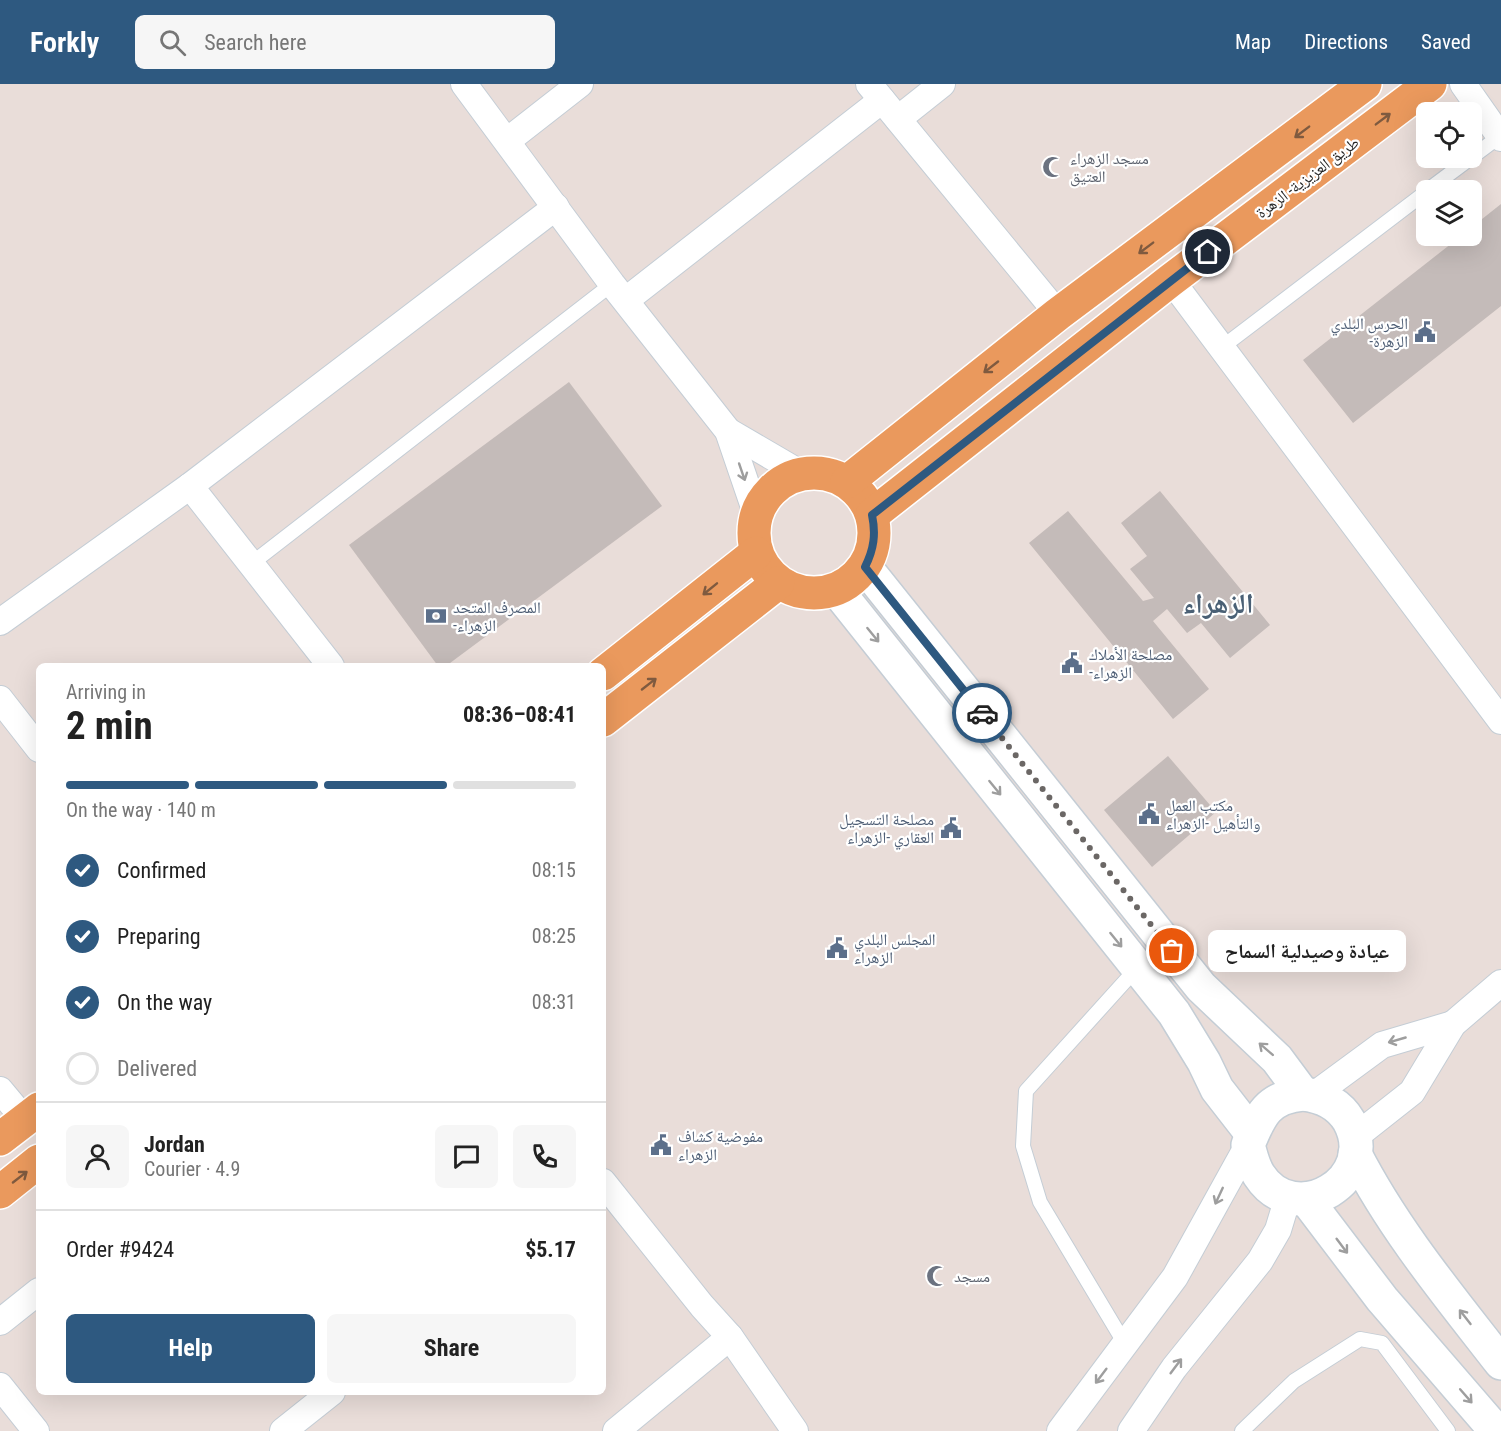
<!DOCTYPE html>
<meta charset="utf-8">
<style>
:root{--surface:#fff;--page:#f6f6f6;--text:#222;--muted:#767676;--line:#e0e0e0;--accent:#2e5980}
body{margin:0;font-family:"Roboto Condensed","Noto Naskh Arabic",sans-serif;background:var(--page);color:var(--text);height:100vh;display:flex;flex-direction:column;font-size:22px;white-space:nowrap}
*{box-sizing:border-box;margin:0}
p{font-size:20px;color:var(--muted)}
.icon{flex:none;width:33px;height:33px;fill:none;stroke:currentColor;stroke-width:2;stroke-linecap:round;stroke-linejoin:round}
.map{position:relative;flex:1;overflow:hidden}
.drawer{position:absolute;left:36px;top:579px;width:570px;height:732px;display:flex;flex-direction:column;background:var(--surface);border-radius:9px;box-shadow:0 6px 24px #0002}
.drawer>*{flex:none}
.buttons{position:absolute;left:1416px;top:18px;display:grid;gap:12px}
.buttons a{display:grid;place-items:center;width:66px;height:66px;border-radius:9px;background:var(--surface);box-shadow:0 6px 24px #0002;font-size:30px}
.pin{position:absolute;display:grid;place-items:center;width:51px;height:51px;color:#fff;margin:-26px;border:3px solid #fff;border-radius:50%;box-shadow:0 2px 6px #0007}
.courier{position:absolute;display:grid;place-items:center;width:60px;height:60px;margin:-30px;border:4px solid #2e5980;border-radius:50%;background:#fff;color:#222;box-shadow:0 2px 8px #0007}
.bubble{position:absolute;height:42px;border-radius:9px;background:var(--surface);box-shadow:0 6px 24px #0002;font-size:20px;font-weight:700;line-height:42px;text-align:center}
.summary em{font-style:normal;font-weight:700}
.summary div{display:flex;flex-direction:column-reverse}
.summary{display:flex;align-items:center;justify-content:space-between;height:102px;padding:0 30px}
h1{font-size:39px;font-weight:700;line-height:45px}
.bar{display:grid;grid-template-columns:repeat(4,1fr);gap:9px 6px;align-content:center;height:72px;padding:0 30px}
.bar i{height:8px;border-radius:4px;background:var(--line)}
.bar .active{background:var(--accent)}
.bar p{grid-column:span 4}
.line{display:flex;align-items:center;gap:15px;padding:0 30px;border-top:2px solid var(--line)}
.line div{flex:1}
.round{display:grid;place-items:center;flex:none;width:63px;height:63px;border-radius:9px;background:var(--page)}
ol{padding:0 30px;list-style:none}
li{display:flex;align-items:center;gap:18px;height:66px}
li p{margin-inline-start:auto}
li .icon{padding:6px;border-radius:50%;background:var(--accent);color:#fff;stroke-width:4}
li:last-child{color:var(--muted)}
li i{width:33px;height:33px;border:3px solid var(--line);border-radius:50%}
.cta{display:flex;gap:12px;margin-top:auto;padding:12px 30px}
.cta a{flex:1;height:69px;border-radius:9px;background:var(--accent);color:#fff;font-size:24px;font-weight:700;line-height:69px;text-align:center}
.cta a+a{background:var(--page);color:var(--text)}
header{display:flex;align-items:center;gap:36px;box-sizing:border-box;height:84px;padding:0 30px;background:var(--accent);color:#fff}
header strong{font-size:28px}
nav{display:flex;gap:33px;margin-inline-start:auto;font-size:21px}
.search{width:420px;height:54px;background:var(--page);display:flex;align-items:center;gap:15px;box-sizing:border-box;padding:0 21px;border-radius:9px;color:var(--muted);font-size:22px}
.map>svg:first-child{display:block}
.building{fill:#c4bbb9}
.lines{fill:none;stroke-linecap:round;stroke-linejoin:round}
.lane-casing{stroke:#c4cdd5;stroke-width:16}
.street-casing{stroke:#c4cdd5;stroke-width:28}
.secondary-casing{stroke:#c4cdd5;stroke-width:36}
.primary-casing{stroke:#fff;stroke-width:36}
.lane{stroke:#fff;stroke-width:14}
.street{stroke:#fff;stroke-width:26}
.secondary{stroke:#fff;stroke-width:33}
.primary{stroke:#ea995d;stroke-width:33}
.oneway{stroke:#7f5a3f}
.oneway2{stroke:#9e9e9e}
.done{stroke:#6b6765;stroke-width:6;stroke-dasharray:0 10.8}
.route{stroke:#2e5980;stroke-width:8}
.labels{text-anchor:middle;stroke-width:4.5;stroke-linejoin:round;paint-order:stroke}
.worship-label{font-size:16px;fill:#5b616d;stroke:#fff;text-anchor:start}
.street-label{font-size:16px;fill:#272727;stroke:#fff}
.service-label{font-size:16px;fill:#4e5e75;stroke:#fff;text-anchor:start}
.town-label{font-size:28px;font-weight:bold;fill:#4a6075;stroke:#fff}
</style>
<header>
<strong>Forkly</strong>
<div class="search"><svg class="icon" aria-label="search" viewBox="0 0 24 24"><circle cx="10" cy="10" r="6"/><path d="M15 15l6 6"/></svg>Search here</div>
<nav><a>Map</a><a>Directions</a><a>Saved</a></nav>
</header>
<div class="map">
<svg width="1501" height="1347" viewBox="0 0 1501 1347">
<rect width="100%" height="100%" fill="#e9ddd9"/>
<g class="building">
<path d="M1501,120V222L1353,339L1303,276L1461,152H1472V143Z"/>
<path d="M569,298L662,422L446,582H438L349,461Z"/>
<path d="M1160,407L1270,541L1230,574L1201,539L1187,549L1167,525L1153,537L1209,605L1173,635L1029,459L1068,427L1143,517L1154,514L1130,485L1147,472L1121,439Z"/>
<path d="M1168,672L1216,728L1152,783L1104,726Z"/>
</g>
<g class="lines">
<defs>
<g id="lane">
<path d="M1428,106L1500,52"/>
<path d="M1221,264L1426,108"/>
<path d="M251,480L612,200"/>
<path d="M1125,1260L1040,1118L1023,1062L1026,1007L1137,884"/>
<path d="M1242,1347L1294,1297L1360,1255L1382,1259L1448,1347"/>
</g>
<g id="street">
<path d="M464,0L612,200L728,347L756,429"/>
<path d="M869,0L1058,230"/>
<path d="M1463,0L1501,54"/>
<path d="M898,35L942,0"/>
<path d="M507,57L580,0"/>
<path d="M1171,196L1501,637"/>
<path d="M626,216L882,16"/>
<path d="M728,347L800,389"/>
<path d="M190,402L331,582"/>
<path d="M0,538L190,402L556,123"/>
<path d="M0,615L39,665"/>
<path d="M0,1006L25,1036"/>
<path d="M1314,1011L1382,961L1453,940"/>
<path d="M1355,1053L1412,1008L1453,940L1501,899"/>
<path d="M603,1098L702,1222L730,1253L795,1347"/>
<path d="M0,1238L39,1207"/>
<path d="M0,1302L36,1347"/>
<path d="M283,1347L332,1308"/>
<path d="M616,1347L730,1253"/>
<path d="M1060,1347L1175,1193L1248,1061"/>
<path d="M1131,1347L1174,1284L1260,1177L1278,1146L1288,1113"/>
</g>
<g id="secondary">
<path d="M865,483L1201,903L1277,975L1303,1010"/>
<path d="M836,505L1174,929L1204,978L1217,1005L1252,1050"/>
<path d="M1303,1010C1322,1012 1339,1020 1349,1037C1381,1095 1295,1147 1259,1091C1253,1082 1251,1071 1248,1061C1260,1031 1268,1013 1303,1010Z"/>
<path d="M1355,1070C1394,1146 1449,1212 1501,1279"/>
<path d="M1306,1115L1382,1215L1496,1347"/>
</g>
<g id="primary">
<circle cx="814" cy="449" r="60"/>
<path d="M847,398L1058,230L1365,0"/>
<path d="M872,431L1171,196L1430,0"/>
<path d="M603,590L756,469"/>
<path d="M603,636L778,499"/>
<path d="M0,1055L39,1025"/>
<path d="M0,1108L39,1077"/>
</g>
</defs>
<use href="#lane" class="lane-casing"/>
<use href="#street" class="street-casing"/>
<use href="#secondary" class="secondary-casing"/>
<use href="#primary" class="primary-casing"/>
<use href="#lane" class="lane"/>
<use href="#street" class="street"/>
<use href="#secondary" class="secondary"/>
<use href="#primary" class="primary"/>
</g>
<defs><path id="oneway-shaft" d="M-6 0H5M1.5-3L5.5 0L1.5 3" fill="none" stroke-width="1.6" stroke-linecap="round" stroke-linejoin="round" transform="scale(1.5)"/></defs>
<g class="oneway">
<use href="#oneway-shaft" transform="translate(1383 35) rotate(-37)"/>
<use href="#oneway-shaft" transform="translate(1302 48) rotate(143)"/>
<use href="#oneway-shaft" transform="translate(1146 164) rotate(143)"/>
<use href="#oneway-shaft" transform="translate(991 283) rotate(142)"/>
<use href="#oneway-shaft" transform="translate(710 505) rotate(141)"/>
<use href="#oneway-shaft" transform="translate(649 600) rotate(-38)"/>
<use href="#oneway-shaft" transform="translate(20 1093) rotate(-38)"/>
</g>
<g class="oneway2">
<use href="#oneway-shaft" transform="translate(742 388) rotate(71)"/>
<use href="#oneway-shaft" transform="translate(873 551) rotate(51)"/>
<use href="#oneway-shaft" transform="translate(995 704) rotate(51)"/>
<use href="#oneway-shaft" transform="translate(1116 856) rotate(51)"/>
<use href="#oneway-shaft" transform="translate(1397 956) rotate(164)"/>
<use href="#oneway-shaft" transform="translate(1266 965) rotate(-139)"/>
<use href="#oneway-shaft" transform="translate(1219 1112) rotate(115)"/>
<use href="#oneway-shaft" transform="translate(1342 1162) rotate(53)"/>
<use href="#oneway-shaft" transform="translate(1465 1233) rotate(-128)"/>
<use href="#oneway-shaft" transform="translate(1176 1282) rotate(-53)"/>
<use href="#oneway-shaft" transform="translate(1101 1292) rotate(127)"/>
<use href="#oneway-shaft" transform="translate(1466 1312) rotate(49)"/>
</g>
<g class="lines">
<path class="done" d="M982,629L1172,867"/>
<path class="route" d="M982,629L865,483C874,465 876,450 872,431L1208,168"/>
</g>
<defs>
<symbol id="mosque-bare" viewBox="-9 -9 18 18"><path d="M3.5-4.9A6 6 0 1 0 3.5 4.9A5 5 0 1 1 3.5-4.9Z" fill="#6b7280" stroke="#fff" stroke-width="2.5" paint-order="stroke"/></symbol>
<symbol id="civic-bare" viewBox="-9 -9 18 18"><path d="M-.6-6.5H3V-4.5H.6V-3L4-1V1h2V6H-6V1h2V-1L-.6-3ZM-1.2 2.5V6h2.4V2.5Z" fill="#5c6f8a" stroke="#fff" stroke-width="2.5" paint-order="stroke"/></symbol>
<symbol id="bank-bare" viewBox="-9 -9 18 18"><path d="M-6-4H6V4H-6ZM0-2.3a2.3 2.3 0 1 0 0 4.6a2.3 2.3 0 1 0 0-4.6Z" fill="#5c6f8a" stroke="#fff" stroke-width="2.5" paint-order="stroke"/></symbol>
</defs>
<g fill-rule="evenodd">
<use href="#mosque-bare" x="1038" y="68" width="30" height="30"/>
<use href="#civic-bare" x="1410" y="233" width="30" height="30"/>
<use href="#bank-bare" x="421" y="517" width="30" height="30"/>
<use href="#civic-bare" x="1057" y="564" width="30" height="30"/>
<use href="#civic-bare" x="1134" y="715" width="30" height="30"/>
<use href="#civic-bare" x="936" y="729" width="30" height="30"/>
<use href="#civic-bare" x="822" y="849" width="30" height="30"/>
<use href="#civic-bare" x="646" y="1046" width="30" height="30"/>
<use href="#mosque-bare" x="922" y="1177" width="30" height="30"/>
</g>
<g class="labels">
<g class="worship-label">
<text x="1070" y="80">مسجد الزهراء<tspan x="1070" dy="18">العتيق</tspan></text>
<text x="954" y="1198">مسجد</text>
</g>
<g class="street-label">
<text transform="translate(1307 93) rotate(-37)" y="6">طريق العزيزية- الزهرة</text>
</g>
<g class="service-label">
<text x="1408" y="245" text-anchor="end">الحرس البلدي<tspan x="1408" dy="18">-الزهرة</tspan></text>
<text x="453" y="529">المصرف المتحد<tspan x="453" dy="18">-الزهراء</tspan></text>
<text x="1089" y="576">مصلحة الأملاك<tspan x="1089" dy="18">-الزهراء</tspan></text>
<text x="1166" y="727">مكتب العمل<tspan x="1166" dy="18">والتأهيل -الزهراء</tspan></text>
<text x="934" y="741" text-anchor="end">مصلحة التسجيل<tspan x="934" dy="18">العقاري -الزهراء</tspan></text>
<text x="854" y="861">المجلس البلدي<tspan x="854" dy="18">الزهراء</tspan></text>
<text x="678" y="1058">مفوضية كشاف<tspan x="678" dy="18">الزهراء</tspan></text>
</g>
<g class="town-label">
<text x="1218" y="529">الزهراء</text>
</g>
</g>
</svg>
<div class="buttons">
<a><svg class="icon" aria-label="locate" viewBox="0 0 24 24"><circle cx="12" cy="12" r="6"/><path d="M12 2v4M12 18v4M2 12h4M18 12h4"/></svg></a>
<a><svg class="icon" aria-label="layers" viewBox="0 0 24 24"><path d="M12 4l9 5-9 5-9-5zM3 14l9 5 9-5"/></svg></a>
</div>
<div class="pin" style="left:1172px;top:867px;background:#ea580c"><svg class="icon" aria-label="bag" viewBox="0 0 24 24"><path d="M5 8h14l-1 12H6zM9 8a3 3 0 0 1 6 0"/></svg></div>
<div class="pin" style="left:1208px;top:168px;background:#1f2937"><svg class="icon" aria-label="home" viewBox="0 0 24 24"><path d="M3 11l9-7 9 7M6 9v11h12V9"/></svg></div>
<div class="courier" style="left:982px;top:629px"><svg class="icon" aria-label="car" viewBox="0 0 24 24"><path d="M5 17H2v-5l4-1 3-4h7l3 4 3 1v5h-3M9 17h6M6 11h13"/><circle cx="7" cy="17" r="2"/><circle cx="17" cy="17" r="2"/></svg></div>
<div class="bubble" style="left:1208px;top:846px;width:198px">عيادة وصيدلية السماح</div>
<section class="drawer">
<div class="summary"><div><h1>2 min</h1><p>Arriving in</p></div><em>08:36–08:41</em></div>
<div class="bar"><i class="active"></i><i class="active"></i><i class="active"></i><i></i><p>On the way · 140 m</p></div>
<ol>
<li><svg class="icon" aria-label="check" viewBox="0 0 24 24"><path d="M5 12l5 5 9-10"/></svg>Confirmed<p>08:15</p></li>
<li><svg class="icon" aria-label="check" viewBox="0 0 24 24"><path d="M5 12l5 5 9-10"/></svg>Preparing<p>08:25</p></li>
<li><svg class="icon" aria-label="check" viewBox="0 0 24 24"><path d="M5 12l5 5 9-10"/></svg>On the way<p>08:31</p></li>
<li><i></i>Delivered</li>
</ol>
<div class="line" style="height:108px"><a class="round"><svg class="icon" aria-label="person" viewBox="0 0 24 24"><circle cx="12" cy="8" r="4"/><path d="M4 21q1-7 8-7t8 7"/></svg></a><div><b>Jordan</b><p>Courier · 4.9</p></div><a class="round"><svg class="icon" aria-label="chat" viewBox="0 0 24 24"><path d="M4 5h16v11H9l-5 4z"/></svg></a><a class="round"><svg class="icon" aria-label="phone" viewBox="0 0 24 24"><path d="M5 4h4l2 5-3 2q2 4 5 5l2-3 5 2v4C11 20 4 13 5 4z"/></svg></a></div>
<div class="line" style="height:78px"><div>Order #9424</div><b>$5.17</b></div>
<div class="cta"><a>Help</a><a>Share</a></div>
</section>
</div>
